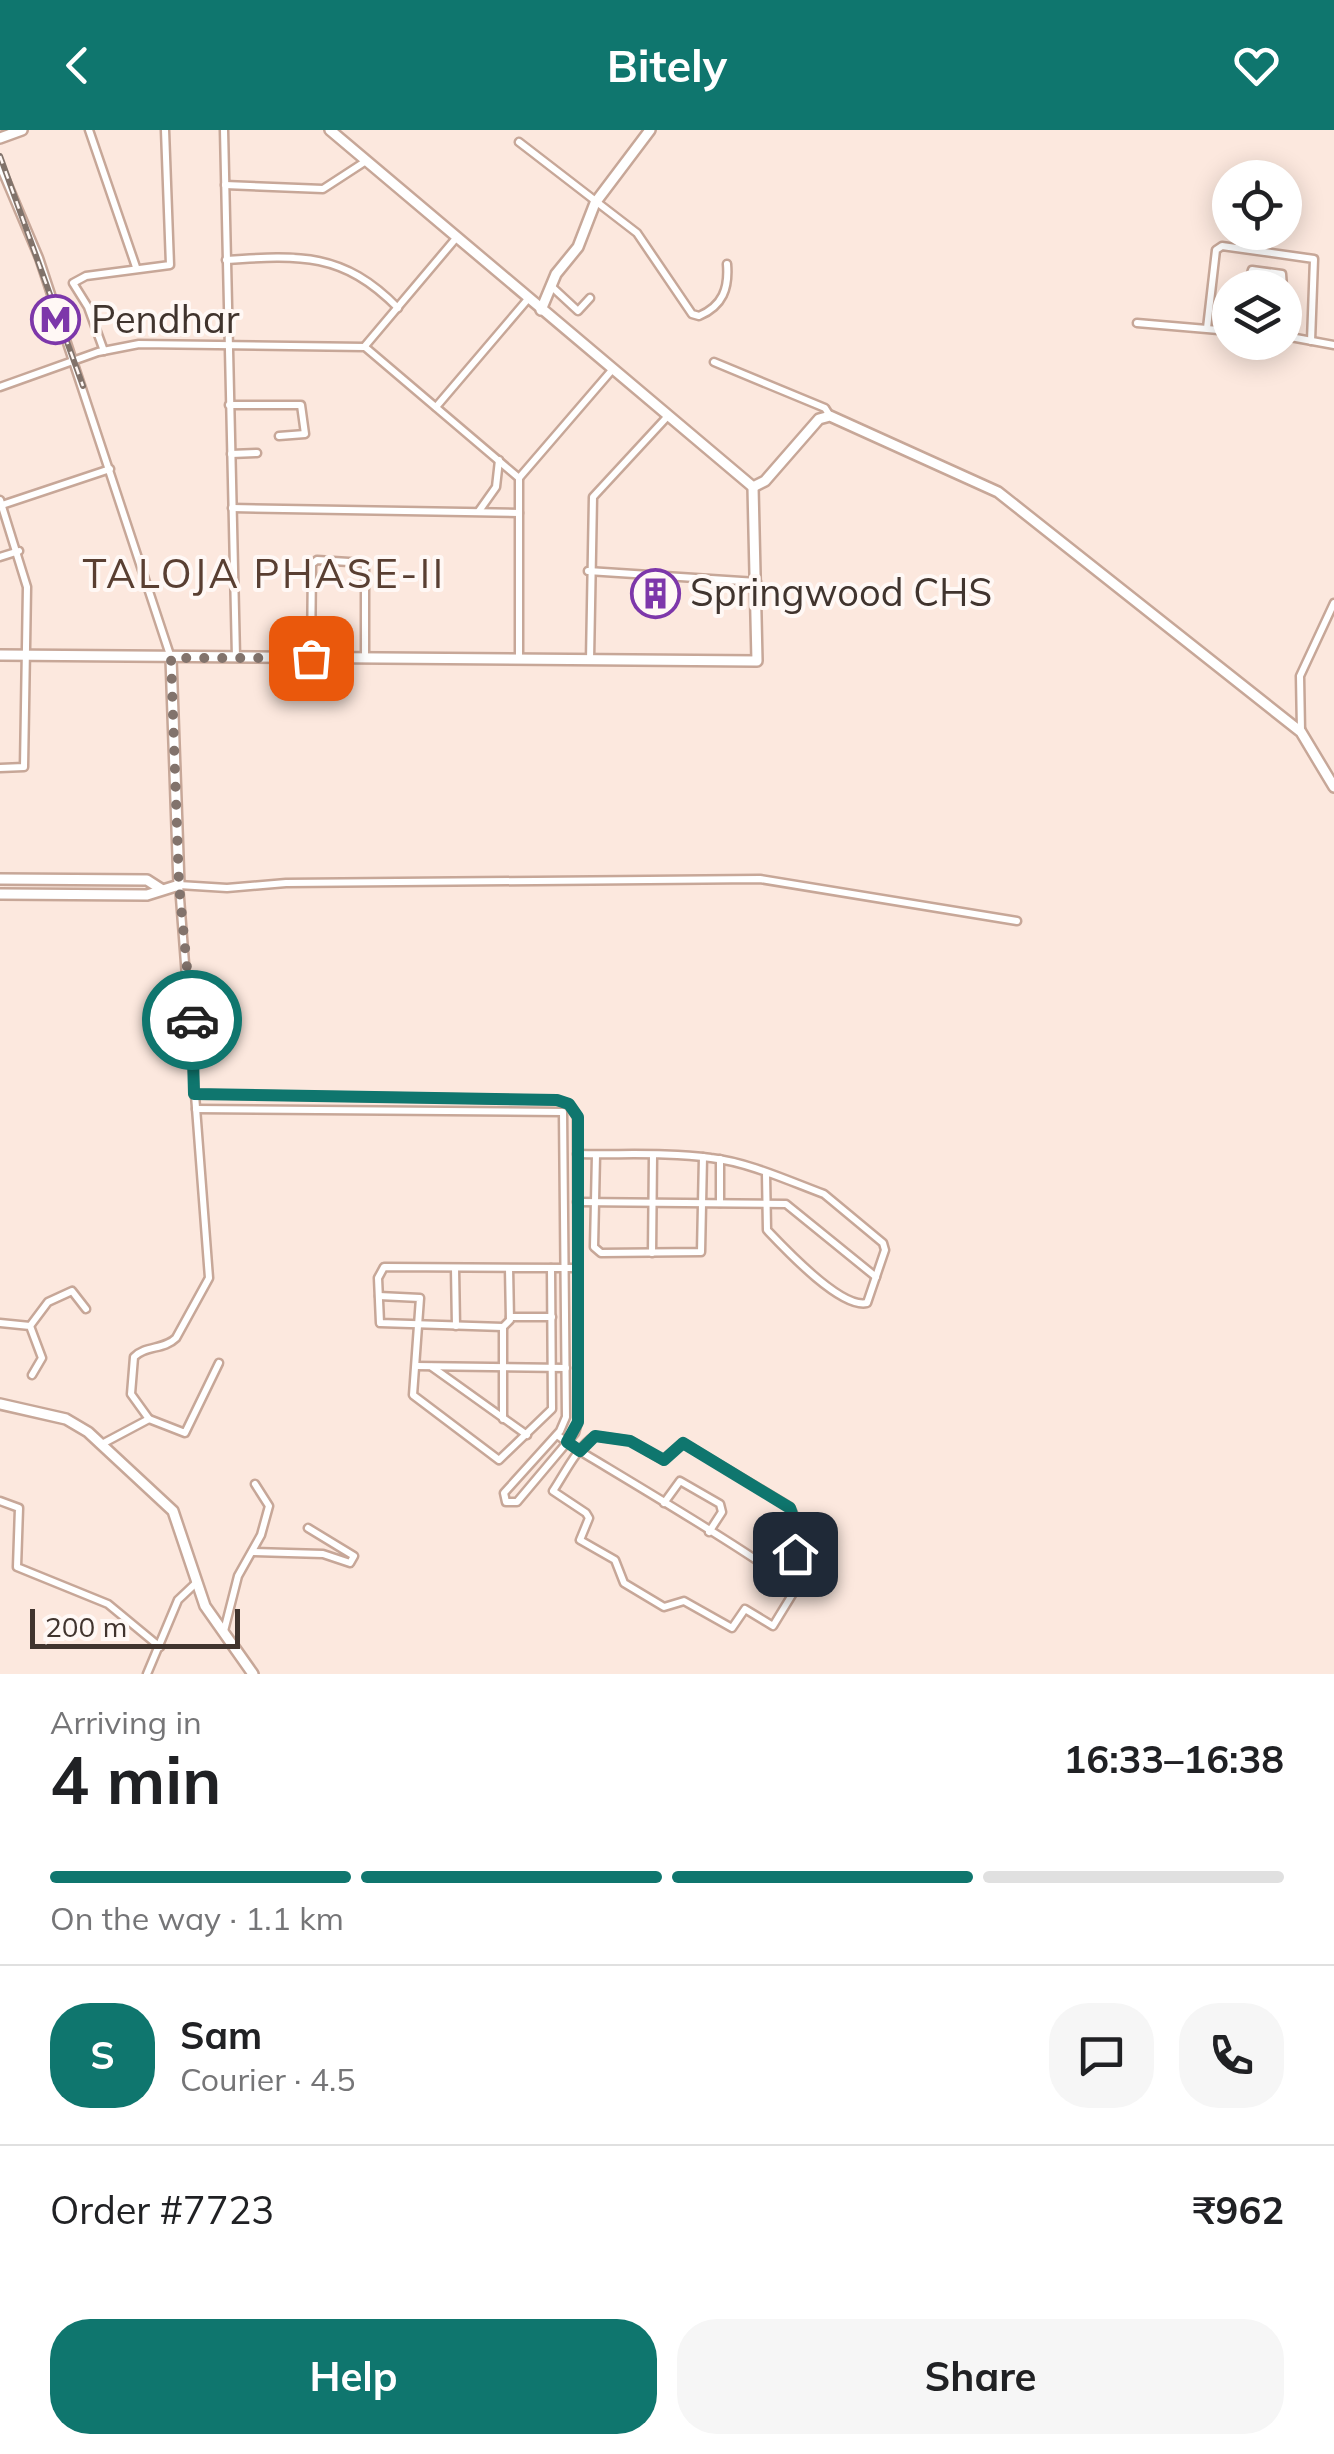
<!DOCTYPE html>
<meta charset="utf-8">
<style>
:root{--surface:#fff;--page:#f6f6f6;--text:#202124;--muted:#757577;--line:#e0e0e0;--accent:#0f766e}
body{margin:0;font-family:Mulish,sans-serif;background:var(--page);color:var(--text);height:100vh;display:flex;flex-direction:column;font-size:38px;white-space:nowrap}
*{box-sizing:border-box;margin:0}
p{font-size:32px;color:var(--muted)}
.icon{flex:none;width:55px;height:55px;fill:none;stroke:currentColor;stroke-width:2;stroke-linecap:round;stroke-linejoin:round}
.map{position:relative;height:1544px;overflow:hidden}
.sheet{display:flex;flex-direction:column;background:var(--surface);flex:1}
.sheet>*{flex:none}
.tools{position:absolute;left:1212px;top:30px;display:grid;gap:20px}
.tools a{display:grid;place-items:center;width:90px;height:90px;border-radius:50%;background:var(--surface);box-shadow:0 5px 25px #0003;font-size:50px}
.scale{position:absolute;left:30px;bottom:25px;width:210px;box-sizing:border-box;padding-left:10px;border:5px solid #40342e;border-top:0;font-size:28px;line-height:35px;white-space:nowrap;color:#40342e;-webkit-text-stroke:8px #fff8f5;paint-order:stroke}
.pin{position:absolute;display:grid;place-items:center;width:85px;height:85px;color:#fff;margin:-42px;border-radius:20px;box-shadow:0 5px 15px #0006}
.courier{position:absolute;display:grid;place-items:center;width:100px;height:100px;margin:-50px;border:8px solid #0f766e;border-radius:50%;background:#fff;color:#222;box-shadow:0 2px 12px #0007}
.summary em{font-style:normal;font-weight:700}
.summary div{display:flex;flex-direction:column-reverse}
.summary{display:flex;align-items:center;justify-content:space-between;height:170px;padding:0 50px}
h1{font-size:65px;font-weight:700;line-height:75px}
.bar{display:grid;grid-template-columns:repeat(4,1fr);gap:15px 10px;align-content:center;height:120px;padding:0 50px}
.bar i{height:12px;border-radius:8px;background:var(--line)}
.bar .selected{background:var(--accent)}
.bar p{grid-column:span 4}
.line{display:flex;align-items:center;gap:25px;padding:0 50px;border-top:2px solid var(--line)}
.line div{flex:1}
.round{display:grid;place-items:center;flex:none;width:105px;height:105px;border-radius:40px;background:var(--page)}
.cta{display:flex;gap:20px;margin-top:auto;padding:20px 50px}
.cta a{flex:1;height:115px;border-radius:40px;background:var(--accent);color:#fff;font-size:40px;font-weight:700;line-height:115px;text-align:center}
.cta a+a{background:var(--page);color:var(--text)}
header{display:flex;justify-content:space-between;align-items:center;height:130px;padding:0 50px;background:var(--accent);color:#fff;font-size:45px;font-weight:700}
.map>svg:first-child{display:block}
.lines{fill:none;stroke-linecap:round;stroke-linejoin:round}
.street-casing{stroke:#c7a798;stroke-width:11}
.secondary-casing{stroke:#c7a798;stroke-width:14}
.street{stroke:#fff;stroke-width:6}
.secondary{stroke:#fff;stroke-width:9}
.rail-casing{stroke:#81736b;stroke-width:6}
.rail{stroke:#fff8f5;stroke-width:2.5;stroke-dasharray:8;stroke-linecap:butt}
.done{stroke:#82736c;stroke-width:10;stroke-dasharray:0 18}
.route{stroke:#0f766e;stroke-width:12}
.labels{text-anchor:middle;stroke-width:8;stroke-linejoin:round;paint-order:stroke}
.poi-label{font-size:38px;fill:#40342e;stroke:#fff8f5;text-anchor:start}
.neighbourhood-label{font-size:40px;letter-spacing:2.5px;fill:#593f32;stroke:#fff8f5}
</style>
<header><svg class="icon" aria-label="back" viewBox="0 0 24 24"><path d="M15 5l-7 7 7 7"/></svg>Bitely<svg class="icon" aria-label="heart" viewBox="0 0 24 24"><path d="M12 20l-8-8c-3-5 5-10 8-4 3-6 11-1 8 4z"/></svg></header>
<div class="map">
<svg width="1334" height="1544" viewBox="0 0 1334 1544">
<rect width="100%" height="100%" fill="#fce8de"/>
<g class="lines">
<defs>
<g id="street">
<path d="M89,0L136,137"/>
<path d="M224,0L236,527"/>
<path d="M519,12L637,103L692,184L699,186C723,176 729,158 727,134"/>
<path d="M0,36L39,128L171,528"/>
<path d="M225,55L323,59L366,31"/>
<path d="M226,130C300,125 343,122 398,178"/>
<path d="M551,156L578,181L590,168"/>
<path d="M1247,158L1252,140L1282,144L1283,158"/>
<path d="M1137,193L1230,201"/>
<path d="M1207,198L1216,120L1222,116L1314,129L1311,211"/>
<path d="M1285,206L1334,215"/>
<path d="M365,216L457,107"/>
<path d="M104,221L88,177L73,153L86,146L170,135L165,0"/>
<path d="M714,232L825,278L830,286"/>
<path d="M0,257L98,222L139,214L365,217L519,348V529"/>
<path d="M229,275H301L305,304L279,306"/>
<path d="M436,277L528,169"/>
<path d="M231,324L257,323"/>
<path d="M519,348L612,240"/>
<path d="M0,370L27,457L24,637L0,638"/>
<path d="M2,375L110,339"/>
<path d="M232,378L519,383"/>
<path d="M479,381L496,357L499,330"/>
<path d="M0,427L19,421"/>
<path d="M588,441L757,452"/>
<path d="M311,528L312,434L317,430L365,433V528"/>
<path d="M590,530L593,367L667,287"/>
<path d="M1301,601L1300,546L1334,473"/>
<path d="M194,964L557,970L569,974L577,987L578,1292L575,1303L517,1372H506L504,1363L560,1301L566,1287L563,982L196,979"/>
<path d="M577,1024C622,1025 667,1022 711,1028C748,1032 789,1051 824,1064L883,1113L885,1120L867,1173C841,1179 786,1120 767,1100L766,1044"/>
<path d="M596,1025L594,1117L601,1123L701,1122L703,1027"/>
<path d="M720,1029V1073"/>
<path d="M577,1072L786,1074L876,1147"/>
<path d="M652,1123L653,1026"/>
<path d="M455,1138L456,1196"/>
<path d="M509,1138L510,1190L503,1197L380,1193L378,1148L384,1137L578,1138"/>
<path d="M379,1166L420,1168L413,1265L499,1330L552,1279L551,1138"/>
<path d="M510,1187H552"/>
<path d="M0,1193L30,1196L42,1228L32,1245"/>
<path d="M30,1196L48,1172L72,1161L86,1179"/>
<path d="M416,1236L566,1238"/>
<path d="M432,1237L527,1305"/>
<path d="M149,1289L131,1264L134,1227C146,1215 164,1220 176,1208L209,1148L179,755L227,758L286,753L760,749L1017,791"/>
<path d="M503,1289V1197"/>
<path d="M557,1305L580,1321C609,1339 788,1444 795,1460L773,1496L745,1479L732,1498L684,1471L664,1477L624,1453L615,1430L580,1410L589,1388L586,1383L553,1361C565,1343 577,1317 595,1306L631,1311L663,1330L683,1313L790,1377L793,1383L782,1402L792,1409L795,1424L781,1446"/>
<path d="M102,1314L149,1289L185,1303L219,1233"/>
<path d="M0,1371L19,1378L17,1437L108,1474L160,1517"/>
<path d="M664,1373L680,1351L720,1374L722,1382L709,1402"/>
<path d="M252,1422L323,1424L350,1433L354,1426L308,1398"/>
<path d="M224,1501L238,1446L261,1405L269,1376L255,1354"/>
<path d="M147,1544L178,1470L196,1453"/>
</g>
<g id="secondary">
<path d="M330,0L753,357"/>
<path d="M0,8L22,0"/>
<path d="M541,180L556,144L578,117L595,73L650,0"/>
<path d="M753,357L765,351L819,289L830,286L998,362L1301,602L1334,657"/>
<path d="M0,525L757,531L753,357"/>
<path d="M0,749L147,750L161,759"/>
<path d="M0,764L147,765L179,755L171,528"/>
<path d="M0,1274L66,1289L88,1302L173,1381L205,1476L253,1544"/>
</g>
</defs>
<use href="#street" class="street-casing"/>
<use href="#secondary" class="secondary-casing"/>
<use href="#street" class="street"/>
<use href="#secondary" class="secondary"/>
<defs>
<path id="rail" d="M0,26L83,256"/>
</defs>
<use href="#rail" class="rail-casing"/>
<use href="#rail" class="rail"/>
</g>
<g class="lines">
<path class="done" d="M192,890L179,755L171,528H311"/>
<path class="route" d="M192,890L194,964L557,970L569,974L578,987V1292L567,1312L580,1321L595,1306L630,1311L664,1330L683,1313L790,1378L792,1384L782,1402L792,1409L795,1424"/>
</g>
<defs>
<symbol id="metro-ring" viewBox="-11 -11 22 22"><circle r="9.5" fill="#fff8f5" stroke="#7d37aa" stroke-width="1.5"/><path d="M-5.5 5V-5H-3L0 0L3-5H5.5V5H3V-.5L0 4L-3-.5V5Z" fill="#7d37aa"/></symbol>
<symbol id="building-ring" viewBox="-11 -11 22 22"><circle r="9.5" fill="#fff8f5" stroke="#7d37aa" stroke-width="1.5"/><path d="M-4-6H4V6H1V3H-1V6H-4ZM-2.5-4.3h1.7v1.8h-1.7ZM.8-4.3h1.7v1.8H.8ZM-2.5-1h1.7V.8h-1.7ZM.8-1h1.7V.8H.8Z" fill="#7d37aa"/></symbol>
</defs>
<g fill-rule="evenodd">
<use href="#metro-ring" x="28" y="162" width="55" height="55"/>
<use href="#building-ring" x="628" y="436" width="55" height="55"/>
</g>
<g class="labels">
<g class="poi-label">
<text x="91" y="203">Pendhar</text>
<text x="690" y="476">Springwood CHS</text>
</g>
<g class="neighbourhood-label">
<text x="264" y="458">TALOJA PHASE-II</text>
</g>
</g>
</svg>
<div class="tools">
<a><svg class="icon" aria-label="locate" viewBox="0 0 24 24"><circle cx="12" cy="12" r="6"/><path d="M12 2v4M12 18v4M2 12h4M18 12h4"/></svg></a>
<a><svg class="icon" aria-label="layers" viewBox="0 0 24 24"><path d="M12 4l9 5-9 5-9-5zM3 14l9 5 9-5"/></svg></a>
</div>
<div class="scale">200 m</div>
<div class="pin" style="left:311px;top:528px;background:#ea580c"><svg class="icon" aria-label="bag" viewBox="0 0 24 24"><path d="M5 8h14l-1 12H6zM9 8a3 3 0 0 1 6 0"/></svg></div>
<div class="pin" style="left:795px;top:1424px;background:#1f2937"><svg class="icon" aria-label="home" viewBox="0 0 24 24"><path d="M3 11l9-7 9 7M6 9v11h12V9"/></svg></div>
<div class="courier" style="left:192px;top:890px"><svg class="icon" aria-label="car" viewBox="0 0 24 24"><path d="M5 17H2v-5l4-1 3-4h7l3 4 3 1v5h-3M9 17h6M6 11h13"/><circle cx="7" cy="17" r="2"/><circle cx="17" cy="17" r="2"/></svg></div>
</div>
<section class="sheet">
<div class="summary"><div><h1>4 min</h1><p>Arriving in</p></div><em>16:33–16:38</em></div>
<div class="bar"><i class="selected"></i><i class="selected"></i><i class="selected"></i><i></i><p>On the way · 1.1 km</p></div>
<div class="line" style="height:180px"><b class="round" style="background:var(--accent);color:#fff">S</b><div><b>Sam</b><p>Courier · 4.5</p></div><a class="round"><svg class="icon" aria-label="chat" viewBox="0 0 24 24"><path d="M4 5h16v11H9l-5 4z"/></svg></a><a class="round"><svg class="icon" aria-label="phone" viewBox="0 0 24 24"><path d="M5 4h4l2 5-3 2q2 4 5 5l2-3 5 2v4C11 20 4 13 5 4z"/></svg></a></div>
<div class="line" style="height:130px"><div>Order #7723</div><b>₹962</b></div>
<div class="cta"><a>Help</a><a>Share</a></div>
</section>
